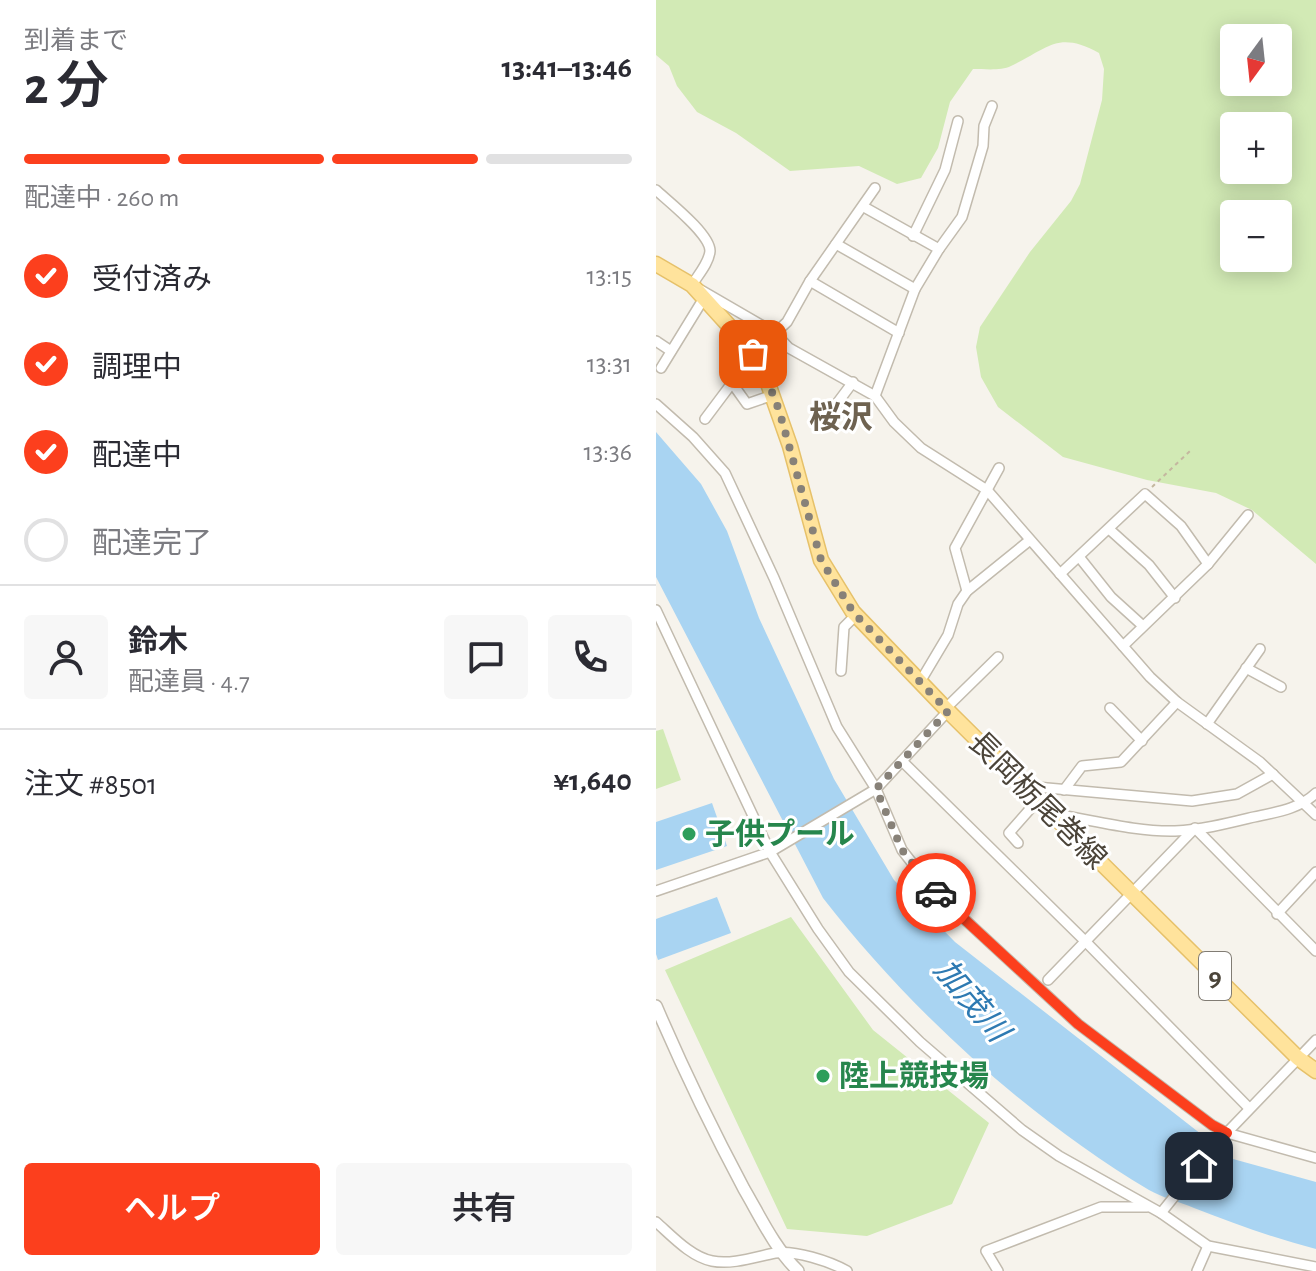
<!DOCTYPE html>
<html lang="ja">
<meta charset="utf-8">
<style>
:root{--surface:#fff;--page:#f7f7f7;--text:#2b2b33;--muted:#7c7c81;--line:#e1e1e2;--accent:#fc3f1d}
body{margin:0;font-family:"Alegreya Sans","Noto Sans JP",sans-serif;background:var(--page);color:var(--text);height:100vh;display:flex;flex-direction:column;font-size:30px;white-space:nowrap}
*{box-sizing:border-box;margin:0}
p{font-size:26px;color:var(--muted)}
.icon{flex:none;width:44px;height:44px;fill:none;stroke:currentColor;stroke-width:2;stroke-linecap:round;stroke-linejoin:round}
.map{position:relative;flex:1;overflow:hidden}
.drawer{display:flex;flex-direction:column;background:var(--surface);width:656px}
.drawer>*{flex:none}
.needle{width:52px;rotate:195deg}
.fabs{position:absolute;left:564px;top:24px;display:grid;gap:16px}
.fabs a{display:grid;place-items:center;width:72px;height:72px;border-radius:8px;background:var(--surface);box-shadow:0 4px 20px #0003;font-size:40px}
.pin{position:absolute;display:grid;place-items:center;width:68px;height:68px;color:#fff;margin:-34px;border-radius:16px;box-shadow:0 4px 12px #0006}
.courier{position:absolute;display:grid;place-items:center;width:80px;height:80px;margin:-40px;border:6px solid #fc3f1d;border-radius:50%;background:#fff;color:#222;box-shadow:0 2px 10px #0007}
.summary em{font-style:normal;font-weight:600}
.summary div{display:flex;flex-direction:column-reverse}
.summary{display:flex;align-items:center;justify-content:space-between;height:136px;padding:0 24px}
h1{font-size:52px;font-weight:600;line-height:60px}
.bar{display:grid;grid-template-columns:repeat(4,1fr);gap:12px 8px;align-content:center;height:96px;padding:0 24px}
.bar i{height:10px;border-radius:6px;background:var(--line)}
.bar .current{background:var(--accent)}
.bar p{grid-column:span 4}
.line{display:flex;align-items:center;gap:20px;padding:0 24px;border-top:2px solid var(--line)}
.line div{flex:1}
.round{display:grid;place-items:center;flex:none;width:84px;height:84px;border-radius:8px;background:var(--page)}
ol{padding:0 24px;list-style:none}
li{display:flex;align-items:center;gap:24px;height:88px}
li p{margin-inline-start:auto}
li .icon{padding:8px;border-radius:50%;background:var(--accent);color:#fff;stroke-width:4}
li:last-child{color:var(--muted)}
li i{width:44px;height:44px;border:4px solid var(--line);border-radius:50%}
.cta{display:flex;gap:16px;margin-top:auto;padding:16px 24px}
.cta a{flex:1;height:92px;border-radius:8px;background:var(--accent);color:#fff;font-size:32px;font-weight:600;line-height:92px;text-align:center}
.cta a+a{background:var(--page);color:var(--text)}
main{display:flex;flex:1;min-height:0}
.map>svg:first-child{display:block}
.green{fill:#d2eab5;fill-rule:evenodd}
.water{fill:#a9d4f2}
.lines{fill:none;stroke-linecap:round;stroke-linejoin:round}
.minor-casing{stroke:#c2bbae;stroke-width:12}
.tertiary-casing{stroke:#c2bbae;stroke-width:14}
.primary-casing{stroke:#e6c16a;stroke-width:17}
.path{stroke:#c4b79f;stroke-width:2;stroke-dasharray:4 4;stroke-linecap:butt}
.minor{stroke:#fff;stroke-width:9}
.tertiary{stroke:#fff;stroke-width:11}
.primary{stroke:#ffe39c;stroke-width:14}
.done{stroke:#878178;stroke-width:8;stroke-dasharray:0 14.4}
.route{stroke:#fc3f1d;stroke-width:10}
.leisure-dot{fill:#2e9e5b;stroke:#fff;stroke-width:3}
.labels{text-anchor:middle;stroke-width:6;stroke-linejoin:round;paint-order:stroke}
.shield{fill:#fff;stroke:#817c74;stroke-width:2}
.shield-label{font-size:28px;font-weight:bold;fill:#4b4439}
.street-label{font-size:30px;fill:#4b4439;stroke:#fff}
.leisure-label{font-size:30px;font-weight:bold;fill:#27864d;stroke:#fff;text-anchor:start}
.neighbourhood-label{font-size:32px;font-weight:bold;fill:#6e6250;stroke:#fff}
.water-label{font-size:32px;font-style:italic;fill:#2e7ab2;stroke:#fff}
</style>
<main>
<section class="drawer">
<div class="summary"><div><h1>2 分</h1><p>到着まで</p></div><em>13:41–13:46</em></div>
<div class="bar"><i class="current"></i><i class="current"></i><i class="current"></i><i></i><p>配達中 · 260 m</p></div>
<ol>
<li><svg class="icon" aria-label="check" viewBox="0 0 24 24"><path d="M5 12l5 5 9-10"/></svg>受付済み<p>13:15</p></li>
<li><svg class="icon" aria-label="check" viewBox="0 0 24 24"><path d="M5 12l5 5 9-10"/></svg>調理中<p>13:31</p></li>
<li><svg class="icon" aria-label="check" viewBox="0 0 24 24"><path d="M5 12l5 5 9-10"/></svg>配達中<p>13:36</p></li>
<li><i></i>配達完了</li>
</ol>
<div class="line" style="height:144px"><a class="round"><svg class="icon" aria-label="person" viewBox="0 0 24 24"><circle cx="12" cy="8" r="4"/><path d="M4 21q1-7 8-7t8 7"/></svg></a><div><b>鈴木</b><p>配達員 · 4.7</p></div><a class="round"><svg class="icon" aria-label="chat" viewBox="0 0 24 24"><path d="M4 5h16v11H9l-5 4z"/></svg></a><a class="round"><svg class="icon" aria-label="phone" viewBox="0 0 24 24"><path d="M5 4h4l2 5-3 2q2 4 5 5l2-3 5 2v4C11 20 4 13 5 4z"/></svg></a></div>
<div class="line" style="height:104px"><div>注文 #8501</div><b>¥1,640</b></div>
<div class="cta"><a>ヘルプ</a><a>共有</a></div>
</section>
<div class="map">
<svg width="660" height="1271" viewBox="0 0 660 1271">
<rect width="100%" height="100%" fill="#f6f3ec"/>
<g class="green">
<path d="M0,0H660V564L596,510L560,493L491,480L407,457L342,407L325,377L320,347L324,327L374,252L415,201L424,184L446,100L448,69L443,53C401,30 392,49 355,66C345,71 329,69 317,69L294,102L282,148L265,178L241,184L203,166L134,171L80,133L41,112L21,86L13,66L0,55ZM578,38H622V82H578ZM578,126H622V170H578ZM578,214H622V258H578Z"/>
<path d="M7,729L25,780L0,789V731Z"/>
<path d="M135,917L217,1030L333,1123L296,1204L211,1236L131,1229L9,970Z"/>
</g>
<g class="water">
<path d="M0,432L45,484L71,531L103,618L178,779L238,880L299,942L577,1159L660,1182V1249C618,1238 579,1224 538,1208C524,1202 507,1198 493,1190C372,1118 253,1009 167,898L0,577Z"/>
<path d="M56,803L71,846L0,870V822Z"/>
<path d="M61,897L75,933L2,960L0,954V919Z"/>
</g>
<g class="lines">
<defs>
<g id="minor">
<path d="M0,190C13,202 54,234 54,251C53,263 42,275 36,285L119,333L133,348L219,396L238,422L265,448L331,490L494,677L521,702L604,762L660,815"/>
<path d="M208,207L283,249"/>
<path d="M257,236L289,170L302,121"/>
<path d="M180,244L259,289"/>
<path d="M154,281L243,333"/>
<path d="M119,333L131,322L154,281L219,188"/>
<path d="M0,341L15,351"/>
<path d="M97,354L76,383L91,404L117,395"/>
<path d="M5,368L48,298"/>
<path d="M219,396L259,289L283,249L306,217L327,146L328,126L336,106"/>
<path d="M0,404L37,437L69,473L118,578L181,727L220,789L246,850L278,891L422,1024L556,1125L571,1133L660,1158"/>
<path d="M179,406L197,382"/>
<path d="M49,419L76,383"/>
<path d="M453,529L493,565L519,598"/>
<path d="M424,558L455,597L487,626"/>
<path d="M404,574L489,494L525,526L552,564"/>
<path d="M311,591L299,548L343,468"/>
<path d="M0,610L114,852L162,929L193,972L264,1042L366,1130L403,1156L505,1213L552,1246L660,1267"/>
<path d="M467,646L552,564L592,515"/>
<path d="M590,668L625,687"/>
<path d="M185,671L188,627L200,615"/>
<path d="M264,682L292,635L302,604L311,591L374,540"/>
<path d="M290,708L342,657"/>
<path d="M454,708L486,741"/>
<path d="M551,724L604,649"/>
<path d="M246,761L429,941L593,1108"/>
<path d="M369,786L536,801L581,794L617,774"/>
<path d="M408,790L426,766L465,762L521,702"/>
<path d="M397,814C437,820 479,832 519,831C546,830 573,823 598,817C621,812 643,809 660,793"/>
<path d="M362,843L353,833L382,800"/>
<path d="M0,891L114,852L220,789L292,711"/>
<path d="M621,914L660,872"/>
<path d="M392,980L539,828L660,951"/>
<path d="M505,1213L562,1142L660,1040"/>
<path d="M0,1222C16,1236 35,1257 56,1261C76,1265 99,1257 119,1253C139,1250 173,1261 191,1271"/>
<path d="M342,1271L330,1251L445,1207H491"/>
<path d="M541,1271L552,1246"/>
</g>
<path id="tertiary" d="M0,1006C27,1069 56,1129 88,1189C105,1218 118,1247 142,1271"/>
<path id="primary" d="M0,264L36,285L94,349L108,372L134,446L165,560L197,612L292,711L642,1058L660,1071"/>
</defs>
<use href="#minor" class="minor-casing"/>
<use href="#tertiary" class="tertiary-casing"/>
<use href="#primary" class="primary-casing"/>
<path class="path" d="M496,487L534,451"/>
<use href="#minor" class="minor"/>
<use href="#tertiary" class="tertiary"/>
<use href="#primary" class="primary"/>
</g>
<g class="lines">
<path class="done" d="M97,354L108,372L123,410L165,560L197,612L292,711L220,789L246,850L280,893"/>
<path class="route" d="M280,893L422,1024L556,1125L571,1133L543,1166"/>
</g>
<g class="leisure-dot">
<circle cx="33" cy="834" r="8"/>
<circle cx="167" cy="1076" r="8"/>
</g>
<g class="labels">
<rect class="shield" x="543" y="952" width="32" height="48" rx="6"/>
<g class="shield-label">
<text x="559" y="986">9</text>
</g>
<g class="street-label">
<text transform="translate(382 800) rotate(45)" y="10">長岡栃尾巻線</text>
</g>
<g class="leisure-label">
<text x="49" y="844">子供プール</text>
<text x="183" y="1086">陸上競技場</text>
</g>
<g class="neighbourhood-label">
<text x="185" y="428">桜沢</text>
</g>
<g class="water-label">
<text transform="translate(316 1000) rotate(50)" y="11">加茂川</text>
</g>
</g>
</svg>
<div class="fabs">
<a><svg class="needle" viewBox="-14 -14 28 28"><path d="M0-13l5 13h-10z" fill="#e53935"/><path d="M0 13l5-13h-10z" fill="#7c7c81"/></svg></a>
<a>+</a>
<a>−</a>
</div>
<div class="pin" style="left:97px;top:354px;background:#ea580c"><svg class="icon" aria-label="bag" viewBox="0 0 24 24"><path d="M5 8h14l-1 12H6zM9 8a3 3 0 0 1 6 0"/></svg></div>
<div class="pin" style="left:543px;top:1166px;background:#1f2937"><svg class="icon" aria-label="home" viewBox="0 0 24 24"><path d="M3 11l9-7 9 7M6 9v11h12V9"/></svg></div>
<div class="courier" style="left:280px;top:893px"><svg class="icon" aria-label="car" viewBox="0 0 24 24"><path d="M5 17H2v-5l4-1 3-4h7l3 4 3 1v5h-3M9 17h6M6 11h13"/><circle cx="7" cy="17" r="2"/><circle cx="17" cy="17" r="2"/></svg></div>
</div>
</main>
